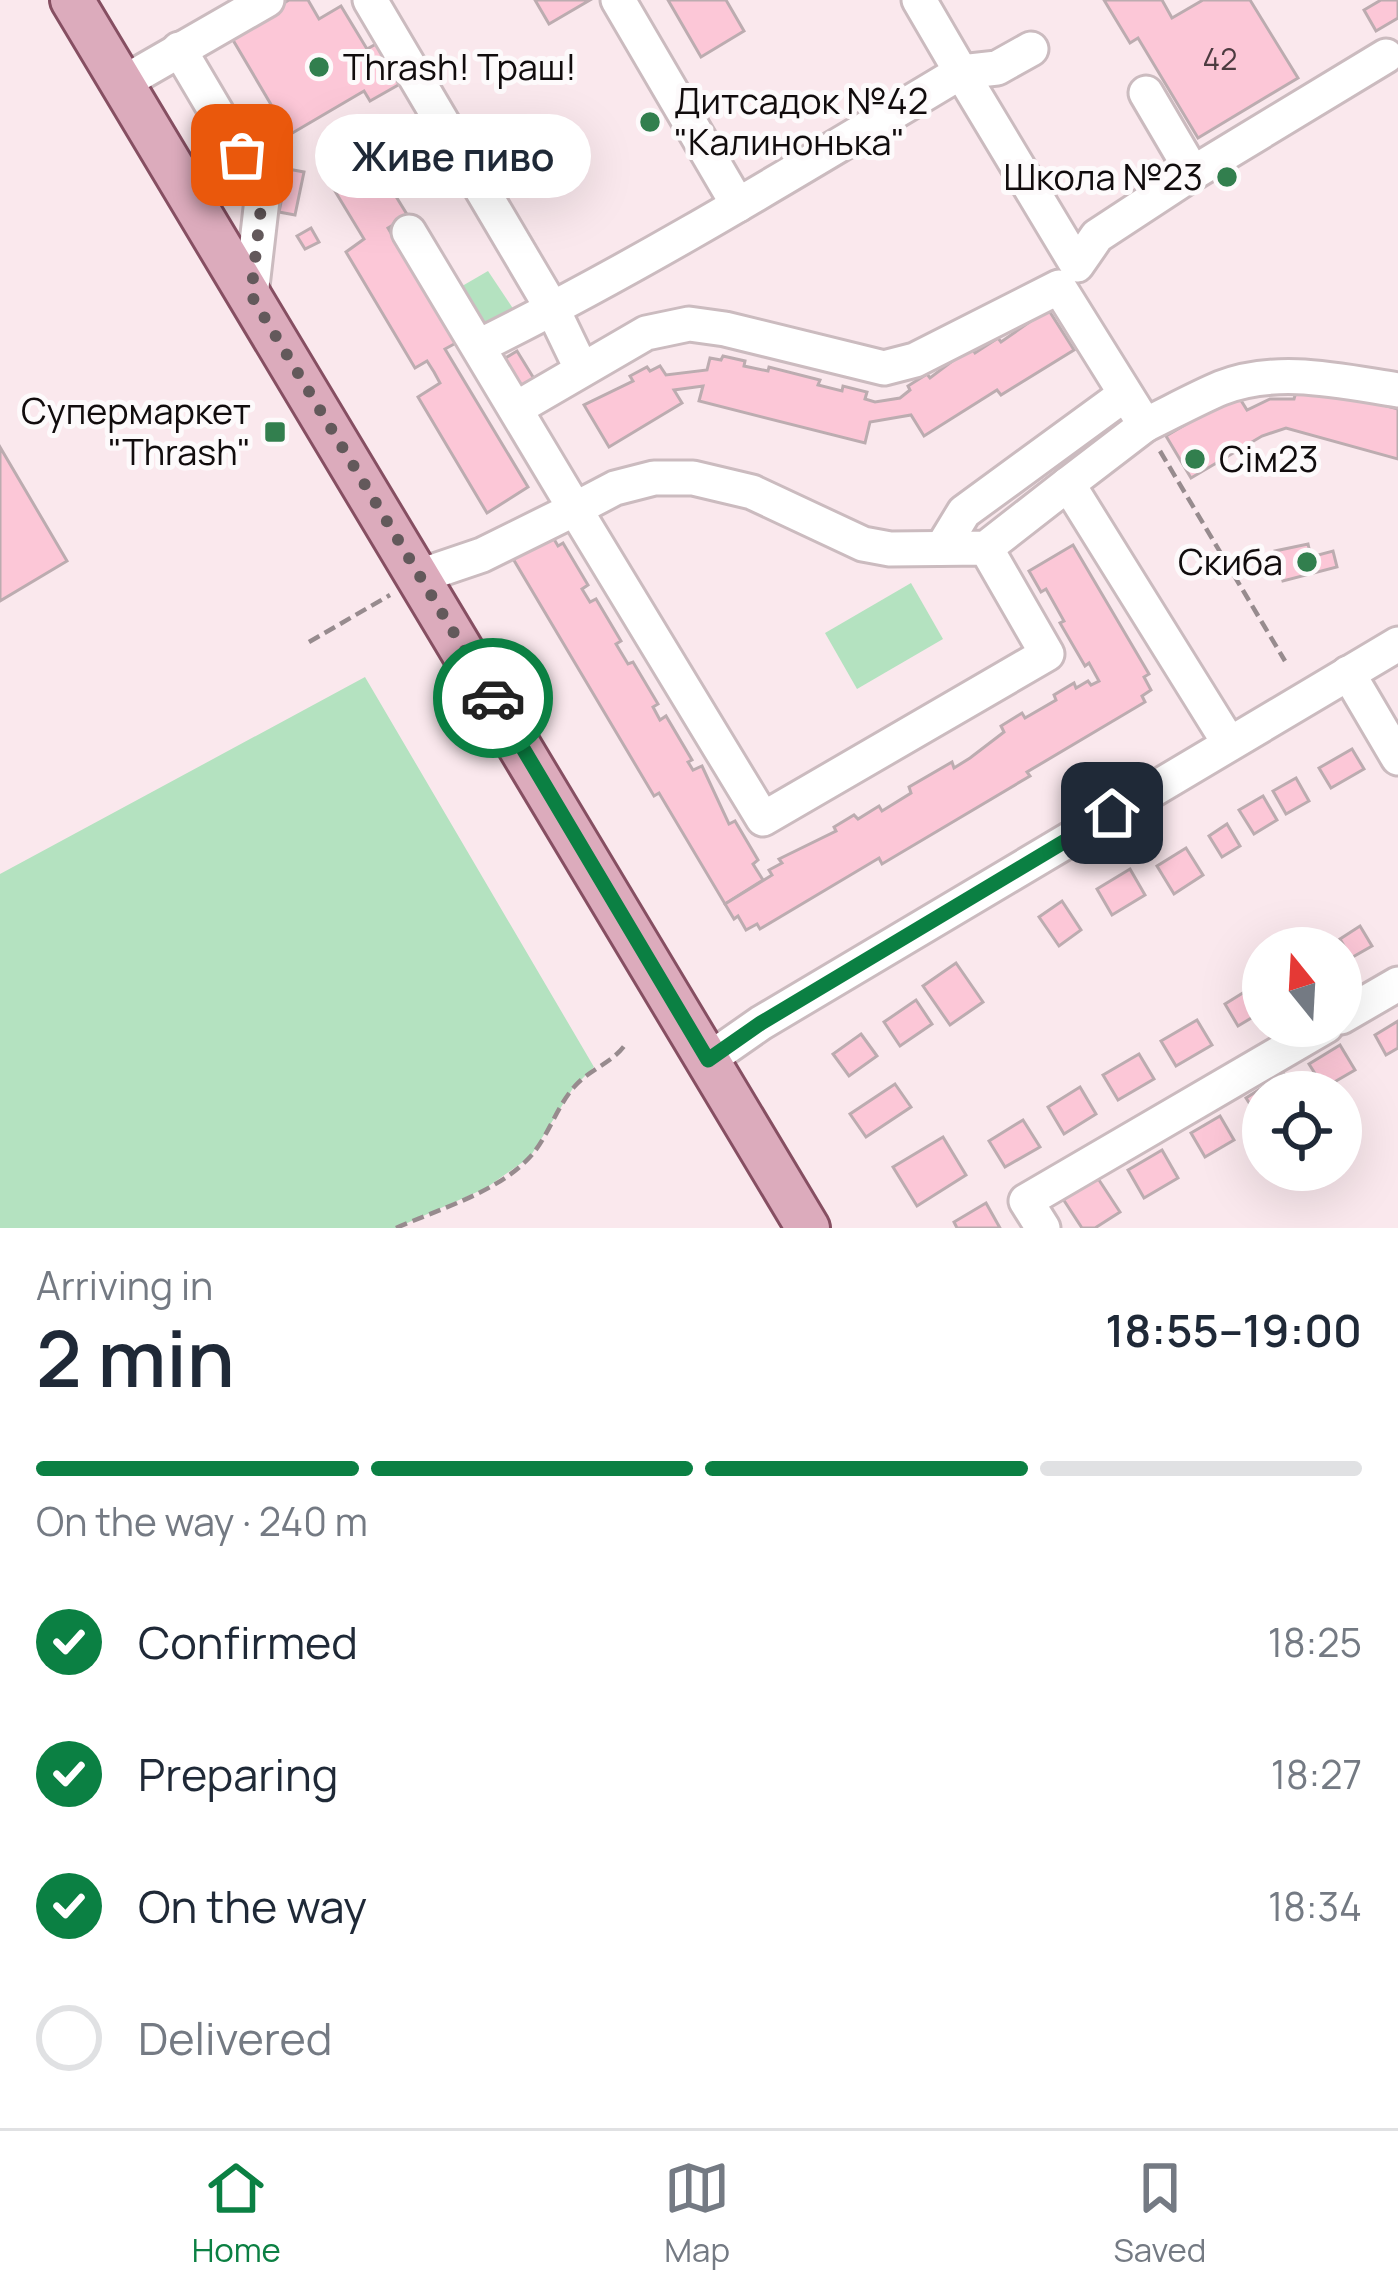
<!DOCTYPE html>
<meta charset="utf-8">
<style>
:root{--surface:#fff;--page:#f2f2f3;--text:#1f2937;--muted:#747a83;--line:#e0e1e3;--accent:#0b8043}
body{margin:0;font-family:Manrope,sans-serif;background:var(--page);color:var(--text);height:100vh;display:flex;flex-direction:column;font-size:45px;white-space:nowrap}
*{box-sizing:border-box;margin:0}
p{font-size:39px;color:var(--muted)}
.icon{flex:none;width:66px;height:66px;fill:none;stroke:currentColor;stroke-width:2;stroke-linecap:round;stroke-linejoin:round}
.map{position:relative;height:1228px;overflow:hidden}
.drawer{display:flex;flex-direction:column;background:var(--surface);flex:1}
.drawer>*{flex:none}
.needle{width:78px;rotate:342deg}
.buttons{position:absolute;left:1242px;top:927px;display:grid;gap:24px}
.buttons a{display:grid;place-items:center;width:120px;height:120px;border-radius:50%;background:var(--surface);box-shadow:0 12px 48px #0002;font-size:60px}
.pin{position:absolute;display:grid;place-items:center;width:102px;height:102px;color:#fff;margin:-51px;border-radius:24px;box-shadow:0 6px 18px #0006}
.courier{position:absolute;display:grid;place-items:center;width:120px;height:120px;margin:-60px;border:9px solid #0b8043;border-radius:50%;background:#fff;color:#222;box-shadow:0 3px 15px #0007}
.bubble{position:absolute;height:84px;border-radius:42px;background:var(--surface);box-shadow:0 12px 48px #0002;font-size:39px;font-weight:600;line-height:84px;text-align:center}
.headline em{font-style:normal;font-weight:600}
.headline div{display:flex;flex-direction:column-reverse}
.headline{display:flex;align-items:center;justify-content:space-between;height:204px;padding:0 36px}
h1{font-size:78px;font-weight:600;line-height:90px}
.bar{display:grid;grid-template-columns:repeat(4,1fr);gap:18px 12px;align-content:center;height:144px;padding:0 36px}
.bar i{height:15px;border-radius:9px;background:var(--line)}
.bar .current{background:var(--accent)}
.bar p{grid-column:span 4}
ol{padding:0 36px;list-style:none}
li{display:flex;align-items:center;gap:36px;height:132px}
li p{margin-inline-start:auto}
li .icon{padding:12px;border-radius:50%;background:var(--accent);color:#fff;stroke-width:4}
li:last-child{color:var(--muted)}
li i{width:66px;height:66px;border:6px solid var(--line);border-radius:50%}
.menu{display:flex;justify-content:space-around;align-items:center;height:168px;border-top:3px solid var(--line);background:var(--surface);font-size:33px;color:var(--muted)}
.menu a{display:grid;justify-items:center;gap:6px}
.menu .current{color:var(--accent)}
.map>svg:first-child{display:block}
.green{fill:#b4e2c0}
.building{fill:#fcc7d7;stroke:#bcacb0;stroke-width:3}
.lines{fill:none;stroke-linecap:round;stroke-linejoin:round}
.minor-casing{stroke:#cbbbbf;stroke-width:39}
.major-casing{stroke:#864f62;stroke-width:48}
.path{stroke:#978b8e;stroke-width:4.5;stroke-dasharray:12 6;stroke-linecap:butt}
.minor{stroke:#fff;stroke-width:33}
.major{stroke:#dcabbc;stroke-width:42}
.done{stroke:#63595b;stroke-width:12;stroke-dasharray:0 21.6}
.route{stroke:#0b8043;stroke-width:15}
.poi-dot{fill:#327f4e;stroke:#fdfafb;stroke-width:4.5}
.labels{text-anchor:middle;stroke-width:10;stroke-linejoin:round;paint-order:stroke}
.number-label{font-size:30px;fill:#4c3b40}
.poi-label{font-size:36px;fill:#110c0d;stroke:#fdfafb;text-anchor:start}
</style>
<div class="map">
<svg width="1398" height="1228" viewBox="0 0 1398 1228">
<rect width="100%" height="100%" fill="#fae8ed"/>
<g class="green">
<path d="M488,271L514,310L482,329L457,289Z"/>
<path d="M911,583L943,639L857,689L825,633Z"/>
<path d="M365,677L594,1067L573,1088L530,1157L486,1188L396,1228H0V874Z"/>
</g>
<g class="building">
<path d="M289,0H308L319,19L341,6L367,49L376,44L400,84L370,101L364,91L289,135L230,35Z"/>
<path d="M535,0H590L549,24Z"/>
<path d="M668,0H726L744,31L701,57Z"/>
<path d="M1104,0H1162L1172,18L1203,0H1250L1298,78L1198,138L1138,38L1130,43Z"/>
<path d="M1381,0H1398V18L1376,31L1364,10Z"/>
<path d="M360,138L408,216L388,228L456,343L445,349L528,487L487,513L418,397L440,383L434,372L427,361L415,368L346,252L364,239L318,163Z"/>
<path d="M288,169L304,172L295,215L279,212Z"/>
<path d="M311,228L319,242L305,249L297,236Z"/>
<path d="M1048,309L1074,350L1001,395L997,390L924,436L911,415L870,422L865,443L699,401L703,386L674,390L682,403L609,447L584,405L633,381L630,376L647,367L650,371L660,366L666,375L707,370L710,358L721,360L723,356L745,361L744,366L768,371L769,367L820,380L818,385L842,391L843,386L867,392L865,399L875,402L900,398L910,390L908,386L927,374L930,378L971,347L975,353L998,338L1001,342Z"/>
<path d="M517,351L541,390L525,400L502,360Z"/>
<path d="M1299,382L1398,409V459L1286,428L1262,436L1191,478L1166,436L1237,394L1247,410L1270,399H1294Z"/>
<path d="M0,447L67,561L0,601Z"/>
<path d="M551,534L558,546L563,543L588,585L582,589L590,602L596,599L621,641L616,644L628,664L633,662L658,704L653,707L660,720L666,716L692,760L688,762L693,770L702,766L729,824L735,821L758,860L753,864L763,880L725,904L659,793L654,796L512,557Z"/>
<path d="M1308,544L1311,557L1333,551L1337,567L1283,581L1275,551Z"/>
<path d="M1073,545L1149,674L1144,677L1151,690L1142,696L1145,702L1027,772L1030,776L882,864L879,858L760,929L757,924L746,930L738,916L734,919L725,904L772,875L769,870L782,863L779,859L836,831L834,827L854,815L858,819L879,806L882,811L911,793L909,787L952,762L954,768L970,758L1004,732L1001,726L1022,713L1025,718L1056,700L1054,695L1074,683L1076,688L1088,681L1091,685L1099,681L1089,663L1085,666L1060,623L1064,621L1046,589L1041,592L1029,571Z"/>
<path d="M1352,749L1364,769L1331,788L1319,768Z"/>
<path d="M1296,778L1309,801L1286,814L1273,791Z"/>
<path d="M1263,796L1277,820L1254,834L1239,810Z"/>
<path d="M1227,824L1240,846L1222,857L1209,836Z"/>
<path d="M1186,848L1203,875L1174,894L1157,866Z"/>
<path d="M1130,869L1145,895L1112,915L1097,889Z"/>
<path d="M1062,901L1081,930L1059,946L1039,917Z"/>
<path d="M1360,926L1372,946L1351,958L1340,939Z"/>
<path d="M956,963L983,1002L950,1025L923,986Z"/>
<path d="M1254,986L1263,1001V1011L1238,1026L1225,1004Z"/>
<path d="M916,1000L932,1024L900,1046L884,1022Z"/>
<path d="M1197,1020L1212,1045L1176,1066L1161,1041Z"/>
<path d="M1398,1021V1048L1386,1055L1375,1035Z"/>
<path d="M861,1034L877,1056L849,1076L833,1054Z"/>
<path d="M1340,1045L1355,1070L1324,1088L1309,1064Z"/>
<path d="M1139,1054L1154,1079L1118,1100L1103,1075Z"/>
<path d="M1284,1074L1296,1092H1263L1260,1120L1246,1098Z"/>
<path d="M895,1084L911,1107L866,1137L850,1114Z"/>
<path d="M1080,1087L1096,1114L1064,1134L1048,1107Z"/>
<path d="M1220,1116L1234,1140L1205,1157L1191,1133Z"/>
<path d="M1023,1120L1040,1147L1005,1167L989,1141Z"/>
<path d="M943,1137L966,1175L917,1206L893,1167Z"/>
<path d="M1162,1150L1178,1178L1144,1198L1128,1170Z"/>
<path d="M1097,1177L1120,1212L1095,1228H1082L1063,1199Z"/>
<path d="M986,1203L1000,1228H957L954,1222Z"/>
</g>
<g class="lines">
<defs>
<g id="minor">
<path d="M370,0L553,310L581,368"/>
<path d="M618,0L738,205"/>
<path d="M179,49L263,191L251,295"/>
<path d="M1031,49L997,68L961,72L1077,265L1097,236L1193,173L1386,56"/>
<path d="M121,84L267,0"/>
<path d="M1146,93L1193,173"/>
<path d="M409,232L575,509L482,555L420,576"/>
<path d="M479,346C645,264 802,167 961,72L919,0"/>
<path d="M517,408L646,333L689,324L725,329L884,368L915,360L1059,287L1145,425L1068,484"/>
<path d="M1145,425C1170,413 1195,399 1221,388C1278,366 1340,381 1398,390"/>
<path d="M942,548L964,512L1124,395"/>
<path d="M986,548L1047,654L763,819L575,509L615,488L654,478H693L752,492L863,544L890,549L986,548L1068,484L1229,743"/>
<path d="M1348,673L1398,758"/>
<path d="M1341,1017L1398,984"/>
<path d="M708,1060L761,1023L1398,644"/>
<path d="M1043,1228L1026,1201L1326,1026"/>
</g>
<path id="major" d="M72,0L808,1228"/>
</defs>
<use href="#minor" class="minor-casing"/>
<use href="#major" class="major-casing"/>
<g class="path">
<path d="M1160,451L1285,661"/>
<path d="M309,642L390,595"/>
<path d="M396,1228C439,1209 496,1193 529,1158C548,1138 556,1107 575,1086C590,1069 612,1063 625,1045"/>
</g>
<use href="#minor" class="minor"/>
<use href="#major" class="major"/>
</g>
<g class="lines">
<path class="done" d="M242,155L263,190L251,295L493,698"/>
<path class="route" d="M493,698L708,1060L761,1023L1112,813"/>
</g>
<g class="poi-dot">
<circle cx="319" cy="67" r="12"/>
<circle cx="650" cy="122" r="12"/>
<circle cx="1227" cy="177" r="12"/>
<rect x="263" y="420" width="24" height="24" rx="6"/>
<circle cx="1195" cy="459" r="12"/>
<circle cx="1307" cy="562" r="12"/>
</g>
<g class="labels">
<g class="number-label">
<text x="1220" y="70">42</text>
</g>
<g class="poi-label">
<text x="343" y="80">Thrash! Траш!</text>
<text x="674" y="114">Дитсадок №42<tspan x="674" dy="41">"Калинонька"</tspan></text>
<text x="1203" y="190" text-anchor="end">Школа №23</text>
<text x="251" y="424" text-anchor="end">Супермаркет<tspan x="251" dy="41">"Thrash"</tspan></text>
<text x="1219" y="472">Сім23</text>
<text x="1283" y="575" text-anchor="end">Скиба</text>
</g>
</g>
</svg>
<div class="buttons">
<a><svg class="needle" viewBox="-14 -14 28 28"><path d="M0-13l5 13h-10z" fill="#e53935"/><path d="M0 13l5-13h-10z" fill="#747a83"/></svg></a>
<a><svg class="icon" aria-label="locate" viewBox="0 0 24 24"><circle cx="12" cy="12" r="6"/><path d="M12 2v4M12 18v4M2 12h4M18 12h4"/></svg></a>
</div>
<div class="pin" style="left:242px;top:155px;background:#ea580c"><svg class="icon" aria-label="bag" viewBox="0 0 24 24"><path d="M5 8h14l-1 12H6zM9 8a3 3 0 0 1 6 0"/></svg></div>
<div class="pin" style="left:1112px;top:813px;background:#1f2937"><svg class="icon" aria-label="home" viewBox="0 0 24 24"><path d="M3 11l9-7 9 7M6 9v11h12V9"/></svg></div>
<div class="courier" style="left:493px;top:698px"><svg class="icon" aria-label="car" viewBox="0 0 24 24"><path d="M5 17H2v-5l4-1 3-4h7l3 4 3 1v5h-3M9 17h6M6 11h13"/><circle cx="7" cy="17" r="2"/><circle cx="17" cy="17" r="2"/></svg></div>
<div class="bubble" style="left:315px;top:114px;width:276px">Живе пиво</div>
</div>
<section class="drawer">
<div class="headline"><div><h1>2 min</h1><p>Arriving in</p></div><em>18:55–19:00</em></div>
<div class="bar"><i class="current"></i><i class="current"></i><i class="current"></i><i></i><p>On the way · 240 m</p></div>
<ol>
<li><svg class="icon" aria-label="check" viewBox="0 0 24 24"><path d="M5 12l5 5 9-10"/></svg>Confirmed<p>18:25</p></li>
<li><svg class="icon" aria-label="check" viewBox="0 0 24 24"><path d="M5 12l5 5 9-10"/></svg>Preparing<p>18:27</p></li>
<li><svg class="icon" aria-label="check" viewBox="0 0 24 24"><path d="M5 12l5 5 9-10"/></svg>On the way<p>18:34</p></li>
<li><i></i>Delivered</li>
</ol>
</section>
<nav class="menu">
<a class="current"><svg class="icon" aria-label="home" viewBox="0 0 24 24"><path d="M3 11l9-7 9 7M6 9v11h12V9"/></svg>Home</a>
<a><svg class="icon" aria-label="map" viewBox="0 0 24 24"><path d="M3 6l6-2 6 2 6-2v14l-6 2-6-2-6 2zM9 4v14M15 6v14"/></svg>Map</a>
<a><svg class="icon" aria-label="saved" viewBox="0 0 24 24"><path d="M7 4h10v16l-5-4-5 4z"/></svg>Saved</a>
</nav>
